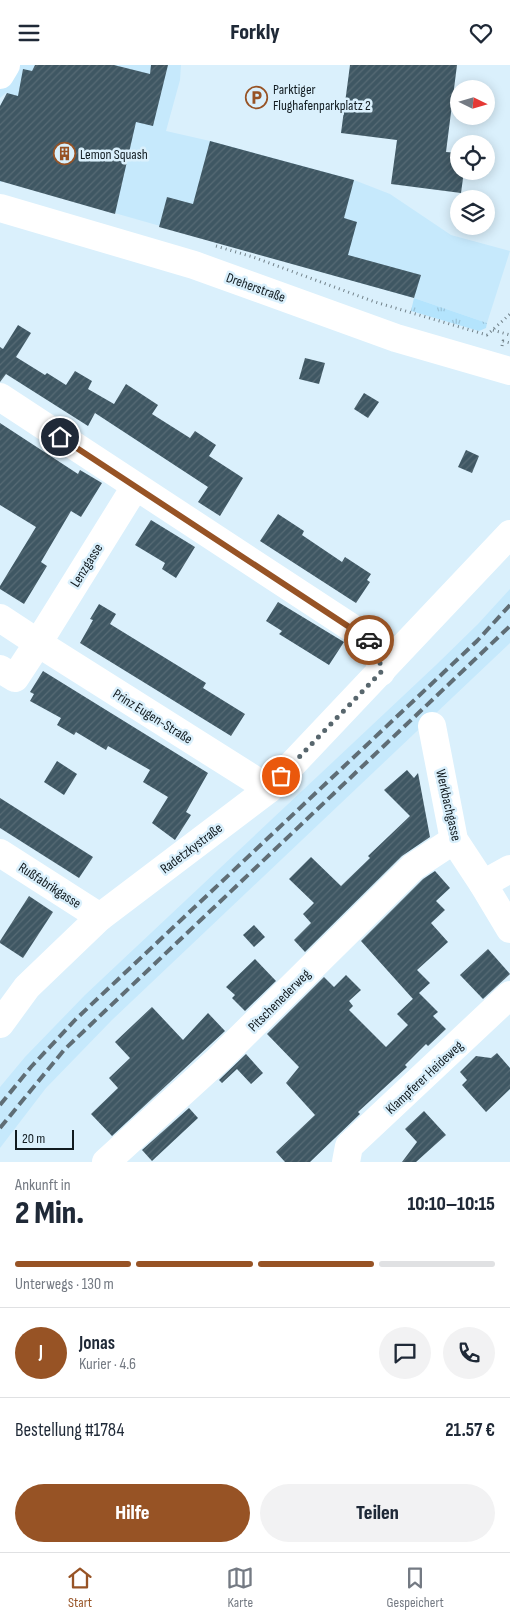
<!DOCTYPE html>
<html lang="de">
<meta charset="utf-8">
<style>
:root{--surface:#fff;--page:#f2f2f3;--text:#1f2937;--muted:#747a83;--line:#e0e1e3;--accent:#975325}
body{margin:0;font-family:"Sofia Sans Condensed",sans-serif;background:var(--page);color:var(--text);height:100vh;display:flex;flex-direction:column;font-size:19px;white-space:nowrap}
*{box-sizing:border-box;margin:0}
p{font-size:16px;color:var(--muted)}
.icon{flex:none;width:28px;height:28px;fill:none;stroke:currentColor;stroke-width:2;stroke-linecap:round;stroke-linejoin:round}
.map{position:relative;height:1097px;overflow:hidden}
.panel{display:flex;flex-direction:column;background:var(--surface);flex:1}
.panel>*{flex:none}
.needle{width:32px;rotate:95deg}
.tools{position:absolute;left:450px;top:15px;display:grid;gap:10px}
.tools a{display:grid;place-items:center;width:45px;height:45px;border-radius:50%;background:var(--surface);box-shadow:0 2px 12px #0003;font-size:25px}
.scale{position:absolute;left:15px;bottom:12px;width:59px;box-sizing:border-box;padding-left:5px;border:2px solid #111b20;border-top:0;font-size:14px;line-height:18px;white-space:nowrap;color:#111b20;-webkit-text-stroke:4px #daf0fc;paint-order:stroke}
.pin{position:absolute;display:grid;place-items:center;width:42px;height:42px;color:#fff;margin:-21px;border:2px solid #fff;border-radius:50%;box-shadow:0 1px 5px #0007}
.courier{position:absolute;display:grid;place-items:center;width:50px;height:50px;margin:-25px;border:4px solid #975325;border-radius:50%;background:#fff;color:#222;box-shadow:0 1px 6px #0007}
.head em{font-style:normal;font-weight:800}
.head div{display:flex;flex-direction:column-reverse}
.head{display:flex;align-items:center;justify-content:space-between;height:85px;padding:0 15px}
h1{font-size:32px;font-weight:800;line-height:38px}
.bar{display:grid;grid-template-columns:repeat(4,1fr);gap:8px 5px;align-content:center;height:60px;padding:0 15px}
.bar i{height:6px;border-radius:4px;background:var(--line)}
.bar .current{background:var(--accent)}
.bar p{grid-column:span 4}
.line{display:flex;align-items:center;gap:12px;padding:0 15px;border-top:1px solid var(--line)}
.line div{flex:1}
.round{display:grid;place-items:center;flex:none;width:52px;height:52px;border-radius:26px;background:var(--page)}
.button{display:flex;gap:10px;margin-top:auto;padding:10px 15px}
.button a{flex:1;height:58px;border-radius:30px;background:var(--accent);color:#fff;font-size:20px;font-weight:800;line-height:58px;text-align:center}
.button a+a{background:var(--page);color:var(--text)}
header{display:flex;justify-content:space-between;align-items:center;height:65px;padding:0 15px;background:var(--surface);font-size:22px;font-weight:800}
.tabs{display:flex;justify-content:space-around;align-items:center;height:70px;border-top:1px solid var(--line);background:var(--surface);font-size:14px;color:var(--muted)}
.tabs a{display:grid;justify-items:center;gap:2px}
.tabs .current{color:var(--accent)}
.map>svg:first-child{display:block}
.built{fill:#c6e9fc}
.grass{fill:url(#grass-tufts)}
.building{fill:url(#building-hatch)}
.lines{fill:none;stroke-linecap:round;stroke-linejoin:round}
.path{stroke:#72828a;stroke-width:3;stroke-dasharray:1 4;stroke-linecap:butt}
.minor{stroke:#fff;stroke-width:28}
.rail{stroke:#5f6d75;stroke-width:4;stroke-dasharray:10 5;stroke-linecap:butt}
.done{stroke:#57666d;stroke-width:5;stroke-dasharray:0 9}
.route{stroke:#975325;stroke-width:6}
.labels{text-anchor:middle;stroke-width:5;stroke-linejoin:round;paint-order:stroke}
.poi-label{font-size:14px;fill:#111b20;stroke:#daf0fc;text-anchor:start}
.street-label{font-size:14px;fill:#111b20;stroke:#daf0fc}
</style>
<header><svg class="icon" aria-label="menu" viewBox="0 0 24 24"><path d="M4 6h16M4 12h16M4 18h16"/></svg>Forkly<svg class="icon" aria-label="heart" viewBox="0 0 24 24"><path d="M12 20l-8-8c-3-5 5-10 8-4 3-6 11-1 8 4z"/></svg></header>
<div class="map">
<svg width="510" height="1097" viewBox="0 0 510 1097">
<defs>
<pattern id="grass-tufts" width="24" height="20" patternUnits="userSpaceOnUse" patternTransform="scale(1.25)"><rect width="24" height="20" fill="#b4e4fd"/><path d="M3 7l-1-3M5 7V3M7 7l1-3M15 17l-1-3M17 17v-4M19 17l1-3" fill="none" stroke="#9ac3d9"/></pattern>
<pattern id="building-hatch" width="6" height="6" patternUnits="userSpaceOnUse" patternTransform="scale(1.25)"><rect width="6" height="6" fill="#3f5763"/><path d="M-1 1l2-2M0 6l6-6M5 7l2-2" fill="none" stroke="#576b75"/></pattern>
</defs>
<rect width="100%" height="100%" fill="#daf0fc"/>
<g class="built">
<path d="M0,0H181L180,15L166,66L210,76L354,115L390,129L451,170L510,186L487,258L414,233L2,116L0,118V41L7,27L0,33Z"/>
<path d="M510,524V578L112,955L46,1023L0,1083V1022L25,992L85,930L436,600L478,559Z"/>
</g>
<path class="grass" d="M414,233L487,258L486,263L479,266L411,246Z"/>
<g class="building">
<path d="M35,0H114L150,9L151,0H168L153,61L136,57L115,149L0,116V41L7,28L18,31L23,4L32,6Z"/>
<path d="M350,0H457L446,87L459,88V106H464L461,128L391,119L397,75L341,68Z"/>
<path d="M210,76L354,115L344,153L357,157L348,190L421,210L414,233L159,162L167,132L193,139Z"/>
<path d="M18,260L31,268L16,292L45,310L47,308L66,320L75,306L92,316L88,324L114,339L126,319L158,340L152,349L190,373L195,366L216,380L209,391L243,413L220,451L198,437L208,422L95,348L88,361L6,309L0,317V282L3,284Z"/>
<path d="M305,293L325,298L319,319L299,314Z"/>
<path d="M364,328L379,337L368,353L354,344Z"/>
<path d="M0,358L78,409L80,405L102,418L81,452L71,446L41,497L47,501L24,539L0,524V521L36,462L0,440Z"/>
<path d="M466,385L479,391L472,408L458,402Z"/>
<path d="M278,449L304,466L302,470L342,497L345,492L371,509L367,515L370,517L356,538L260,476Z"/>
<path d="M151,455L195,482L176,513L162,504L165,498L135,480Z"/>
<path d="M278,537L344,577L329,600L279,569L282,566L266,556Z"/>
<path d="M99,539L116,549L110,559L206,618L203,623L245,649L231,671L80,578L93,555L90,554Z"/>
<path d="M43,606L208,708L186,747L191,750L175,775L152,758L168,732L143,717L150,705L108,681L106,685L76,667L74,670L57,660L61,653L30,636L34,629L30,627Z"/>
<path d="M57,696L77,709L64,730L44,717Z"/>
<path d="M407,705L414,713L418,708L430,772L402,791L305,887L294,875L311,858L303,849L314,838L289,814L311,792L341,821L370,793L368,791L410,751L384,725Z"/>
<path d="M0,733L93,792L79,813L0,763Z"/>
<path d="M435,806L450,823L436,836L445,845L431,858L448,877L417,905L430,918L419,928L438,947L433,951L446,964L428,981L426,979L405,1000L407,1002L358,1047L360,1049L310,1097H285L276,1087L315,1050L286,1018L299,1002L267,969L324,912L334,922L346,910L361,925L349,936L353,941L349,945L386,982L408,960L397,949L418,929L413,934L361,876L423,814Z"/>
<path d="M29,831L53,847L23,893L0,878V876Z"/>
<path d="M254,860L265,872L254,882L243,870Z"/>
<path d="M488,884L510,909L483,934L460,910Z"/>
<path d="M255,894L276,916L245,946L232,933L235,930L226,922Z"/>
<path d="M152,942L183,975L208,948L225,966L112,1071L91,1049L118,1023L109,1013L130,993L115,977Z"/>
<path d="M497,988L510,1003V1024L486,1047L462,1020L467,1015L460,1007L476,991L491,993Z"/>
<path d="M246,989L263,1008L251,1019L237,1004L222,1018L219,1015Z"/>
<path d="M189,1043L198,1053L152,1096L142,1085Z"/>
<path d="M424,1046L446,1070L416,1097H402L417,1077L405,1064Z"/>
</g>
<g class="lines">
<g class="path">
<path d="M216,181L253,192L375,237L487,270L510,249"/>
<path d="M493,265L510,270"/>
<path d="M502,281L503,276L510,278"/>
</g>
<g class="minor">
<path d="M0,10L6,0"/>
<path d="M0,143L194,200L396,273L510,306"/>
<path d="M0,332L378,580L381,607"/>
<path d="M135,422L38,578L269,724"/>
<path d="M0,553L38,578L15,613L0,604"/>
<path d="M432,661L454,775L483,819L510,864"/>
<path d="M0,788L100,852"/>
<path d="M483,819L510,804"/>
<path d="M0,959L27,922L100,852L269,724L510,469"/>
<path d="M106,1097L219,994L413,802L454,775"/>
<path d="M346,1097L349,1081L510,930"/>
</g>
<g class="rail">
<path d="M0,1040L31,1002L76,954L477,576L510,540"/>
<path d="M0,1063L64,985L510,561"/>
</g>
</g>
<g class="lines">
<path class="done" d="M281,711L381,607L378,580L369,575"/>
<path class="route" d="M60,372L369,575"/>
</g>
<defs>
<symbol id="parking-ring" viewBox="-11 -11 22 22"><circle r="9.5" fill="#daf0fc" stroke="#975325" stroke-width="1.5"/><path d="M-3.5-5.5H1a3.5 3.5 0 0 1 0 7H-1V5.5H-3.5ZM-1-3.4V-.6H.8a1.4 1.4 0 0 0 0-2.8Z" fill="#975325"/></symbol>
<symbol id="building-ring" viewBox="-11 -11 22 22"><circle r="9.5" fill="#daf0fc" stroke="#975325" stroke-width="1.5"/><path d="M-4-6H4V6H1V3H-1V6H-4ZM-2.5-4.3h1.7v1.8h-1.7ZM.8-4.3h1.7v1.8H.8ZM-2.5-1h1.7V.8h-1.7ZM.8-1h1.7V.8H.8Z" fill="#975325"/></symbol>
</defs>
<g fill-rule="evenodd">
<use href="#parking-ring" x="244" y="20" width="25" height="25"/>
<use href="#building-ring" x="52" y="76" width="25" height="25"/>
</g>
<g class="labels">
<g class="poi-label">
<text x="273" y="29">Parktiger<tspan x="273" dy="16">Flughafenparkplatz 2</tspan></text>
<text x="80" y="94">Lemon Squash</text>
</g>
<g class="street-label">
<text transform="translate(256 222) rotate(20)" y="5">Dreherstraße</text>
<text transform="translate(86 500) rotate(-58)" y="5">Lenzgasse</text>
<text transform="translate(153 651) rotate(32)" y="5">Prinz Eugen-Straße</text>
<text transform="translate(449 740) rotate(77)" y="5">Werkbachgasse</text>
<text transform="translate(191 783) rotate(-37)" y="5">Radetzkystraße</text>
<text transform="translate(50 820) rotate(33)" y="5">Rußfabrikgasse</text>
<text transform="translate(279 935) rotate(-45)" y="5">Pitschenederweg</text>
<text transform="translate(424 1012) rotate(-43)" y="5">Klampferer Heideweg</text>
</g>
</g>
</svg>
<div class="tools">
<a><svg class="needle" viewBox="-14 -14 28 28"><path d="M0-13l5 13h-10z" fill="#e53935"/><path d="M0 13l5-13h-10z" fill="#747a83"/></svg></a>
<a><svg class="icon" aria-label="locate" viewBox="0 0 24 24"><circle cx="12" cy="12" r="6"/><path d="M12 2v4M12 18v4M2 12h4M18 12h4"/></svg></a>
<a><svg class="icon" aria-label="layers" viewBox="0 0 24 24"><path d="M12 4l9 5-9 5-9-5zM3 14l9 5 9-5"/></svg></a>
</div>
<div class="scale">20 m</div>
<div class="pin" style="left:281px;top:711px;background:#ea580c"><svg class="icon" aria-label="bag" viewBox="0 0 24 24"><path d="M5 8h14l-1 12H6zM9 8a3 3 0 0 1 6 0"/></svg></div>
<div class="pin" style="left:60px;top:372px;background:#1f2937"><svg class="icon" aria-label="home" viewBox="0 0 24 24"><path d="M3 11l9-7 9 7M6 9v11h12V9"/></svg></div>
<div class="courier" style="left:369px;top:575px"><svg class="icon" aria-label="car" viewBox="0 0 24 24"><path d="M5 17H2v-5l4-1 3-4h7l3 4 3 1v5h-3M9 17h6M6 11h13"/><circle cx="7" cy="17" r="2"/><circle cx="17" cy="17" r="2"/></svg></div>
</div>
<section class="panel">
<div class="head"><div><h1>2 Min.</h1><p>Ankunft in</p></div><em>10:10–10:15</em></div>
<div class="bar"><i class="current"></i><i class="current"></i><i class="current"></i><i></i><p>Unterwegs · 130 m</p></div>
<div class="line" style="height:90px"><b class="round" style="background:var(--accent);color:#fff">J</b><div><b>Jonas</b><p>Kurier · 4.6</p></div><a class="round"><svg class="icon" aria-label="chat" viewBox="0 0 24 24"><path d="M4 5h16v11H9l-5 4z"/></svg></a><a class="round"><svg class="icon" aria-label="phone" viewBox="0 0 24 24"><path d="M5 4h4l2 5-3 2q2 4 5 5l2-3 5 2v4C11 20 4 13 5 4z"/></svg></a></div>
<div class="line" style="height:65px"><div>Bestellung #1784</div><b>21.57 €</b></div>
<div class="button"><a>Hilfe</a><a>Teilen</a></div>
</section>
<nav class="tabs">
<a class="current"><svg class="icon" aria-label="home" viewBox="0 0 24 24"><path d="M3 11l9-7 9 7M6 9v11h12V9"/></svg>Start</a>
<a><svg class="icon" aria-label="map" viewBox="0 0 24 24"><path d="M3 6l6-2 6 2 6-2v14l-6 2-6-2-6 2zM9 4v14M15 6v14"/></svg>Karte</a>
<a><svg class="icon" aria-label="saved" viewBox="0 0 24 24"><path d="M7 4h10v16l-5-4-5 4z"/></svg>Gespeichert</a>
</nav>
